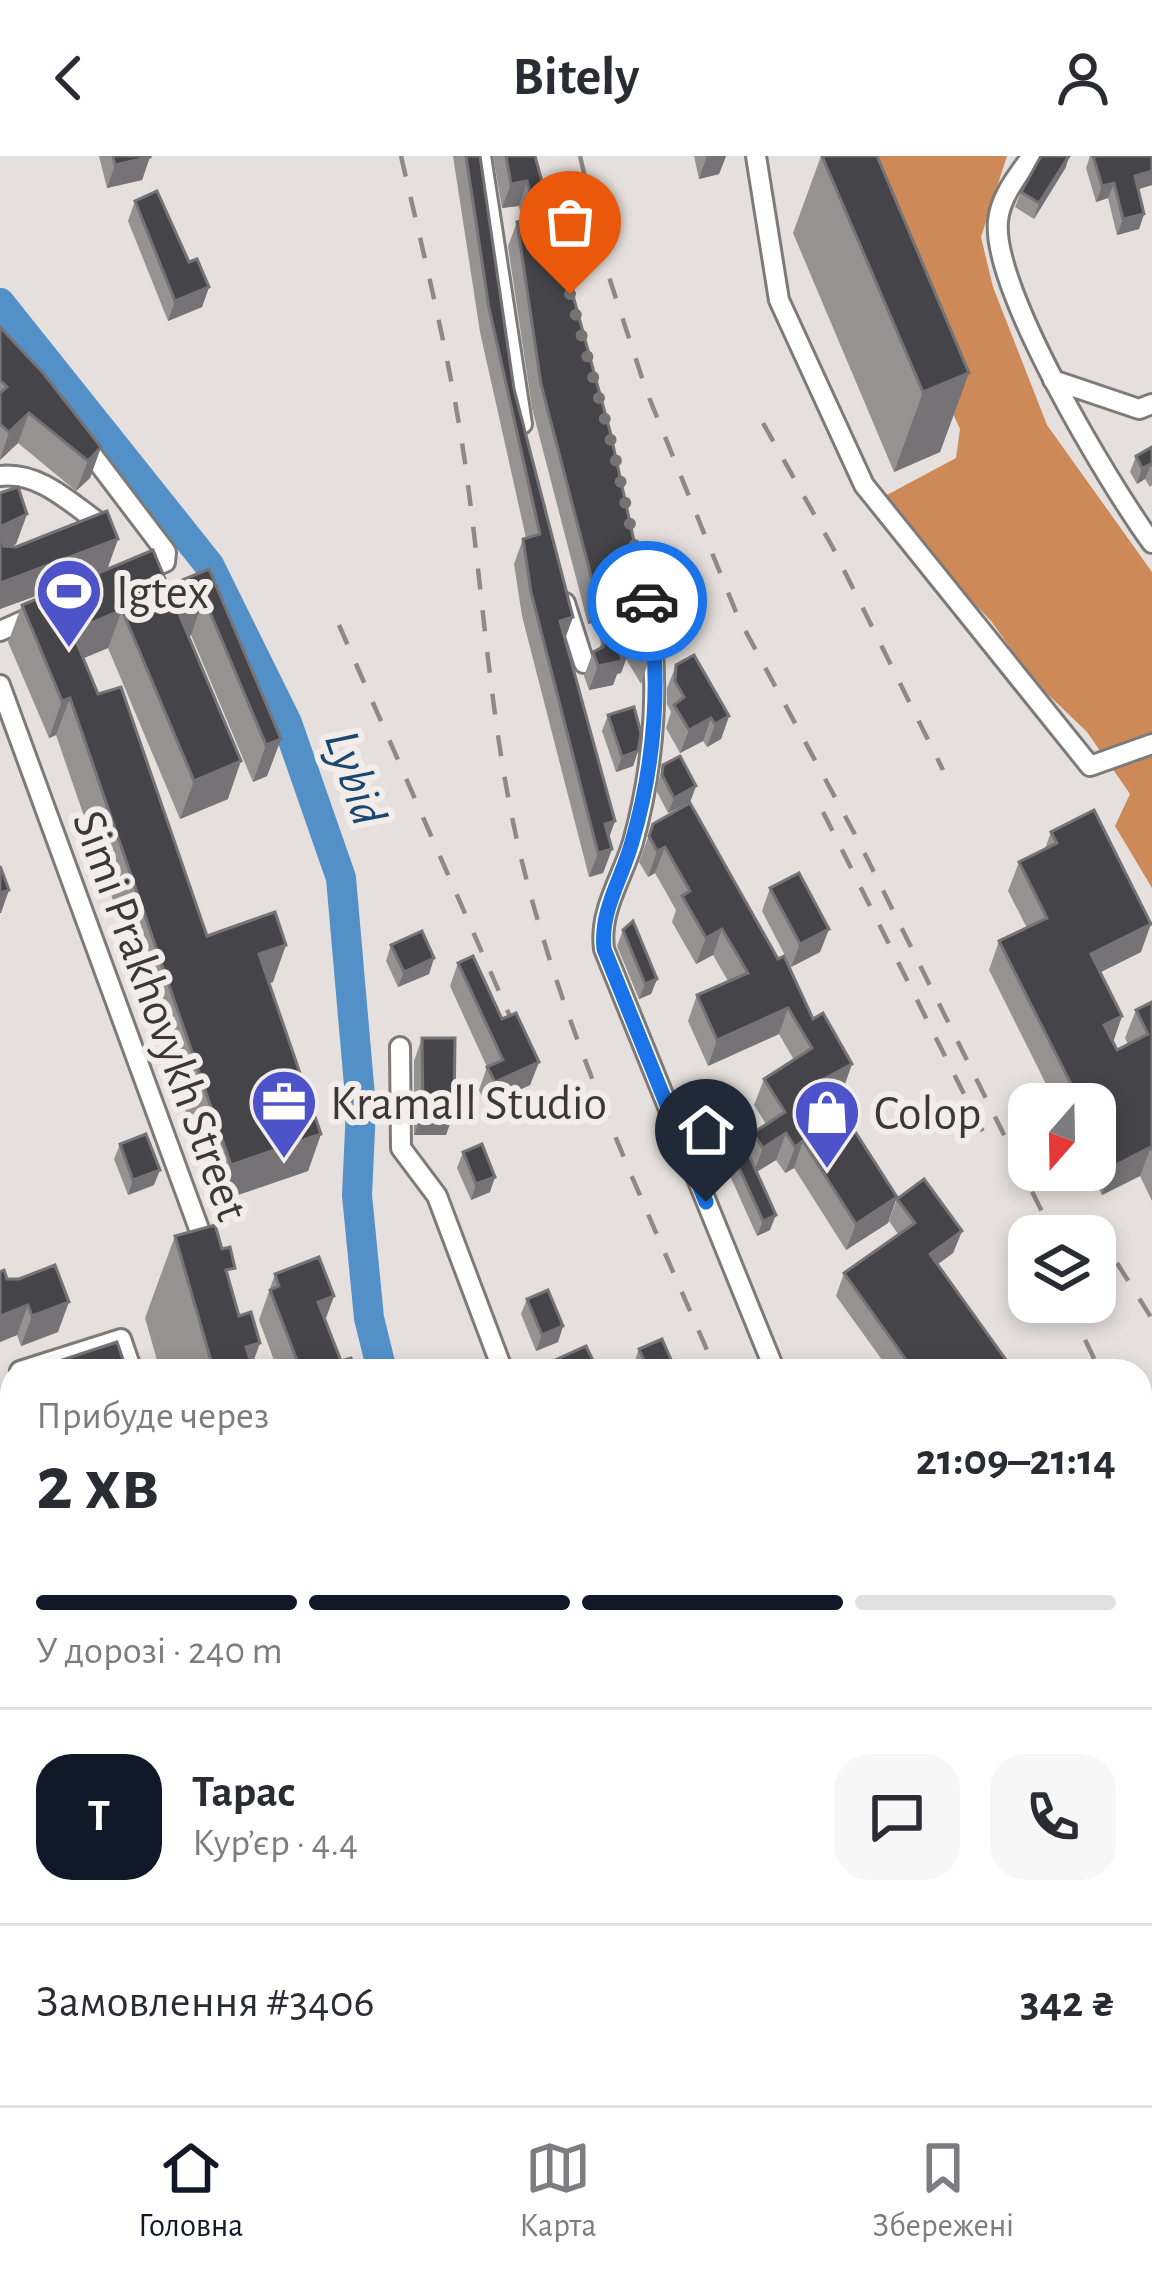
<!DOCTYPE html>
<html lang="uk">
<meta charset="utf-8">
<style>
:root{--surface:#fff;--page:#f7f7f7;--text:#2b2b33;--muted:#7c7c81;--line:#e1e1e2;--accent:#111827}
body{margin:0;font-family:"Alegreya Sans",sans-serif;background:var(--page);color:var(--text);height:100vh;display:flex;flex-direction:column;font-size:45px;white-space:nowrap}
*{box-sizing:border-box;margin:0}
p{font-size:39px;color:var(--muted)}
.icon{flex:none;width:66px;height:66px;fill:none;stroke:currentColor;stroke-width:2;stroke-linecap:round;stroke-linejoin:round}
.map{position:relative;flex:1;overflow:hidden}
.drawer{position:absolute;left:0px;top:1203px;width:1152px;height:747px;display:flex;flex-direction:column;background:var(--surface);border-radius:36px 36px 0 0;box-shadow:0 6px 18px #0003}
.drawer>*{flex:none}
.needle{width:78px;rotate:200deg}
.controls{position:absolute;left:1008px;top:927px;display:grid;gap:24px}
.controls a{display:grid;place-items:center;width:108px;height:108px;border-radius:24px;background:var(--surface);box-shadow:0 6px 18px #0003;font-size:60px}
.pin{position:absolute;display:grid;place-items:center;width:102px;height:102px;color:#fff;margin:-123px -51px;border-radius:50% 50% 50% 0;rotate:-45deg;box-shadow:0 0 12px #0007}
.pin .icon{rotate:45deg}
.courier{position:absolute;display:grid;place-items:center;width:120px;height:120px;margin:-60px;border:9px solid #1a73e8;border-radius:50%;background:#fff;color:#222;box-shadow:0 3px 15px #0007}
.headline em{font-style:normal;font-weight:600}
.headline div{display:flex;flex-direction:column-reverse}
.headline{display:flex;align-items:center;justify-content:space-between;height:204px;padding:0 36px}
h1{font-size:78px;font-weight:600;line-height:90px}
.bar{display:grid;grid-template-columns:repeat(4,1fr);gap:18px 12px;align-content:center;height:144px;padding:0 36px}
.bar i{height:15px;border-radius:9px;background:var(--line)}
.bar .active{background:var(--accent)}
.bar p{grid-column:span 4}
.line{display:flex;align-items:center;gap:30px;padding:0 36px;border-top:3px solid var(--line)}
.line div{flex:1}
.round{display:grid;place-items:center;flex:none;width:126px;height:126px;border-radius:36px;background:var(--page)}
header{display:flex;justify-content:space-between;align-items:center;height:156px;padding:0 36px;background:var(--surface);font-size:54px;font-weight:600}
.dock{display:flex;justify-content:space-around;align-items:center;height:168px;border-top:3px solid var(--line);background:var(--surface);font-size:33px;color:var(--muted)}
.dock a{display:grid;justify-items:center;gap:6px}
.dock .active{color:var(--accent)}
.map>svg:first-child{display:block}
.forest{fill:#cd8a58}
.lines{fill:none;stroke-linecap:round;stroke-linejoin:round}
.river{stroke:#5290c7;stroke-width:30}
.minor-casing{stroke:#7e7a78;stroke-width:24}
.major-casing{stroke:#7e7a78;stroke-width:30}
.minor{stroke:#fff;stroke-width:18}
.major{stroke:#fff;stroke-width:24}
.rail{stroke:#8c8987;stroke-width:4.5;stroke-dasharray:21 21;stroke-linecap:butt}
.wall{fill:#959292}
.shaded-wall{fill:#757375}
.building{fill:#454448;stroke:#757375;stroke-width:3}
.done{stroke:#767372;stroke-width:12;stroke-dasharray:0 21.6}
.route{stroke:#1a73e8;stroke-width:15}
.labels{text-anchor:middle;stroke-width:12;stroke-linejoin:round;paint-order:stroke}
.poi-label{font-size:48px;fill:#3b3938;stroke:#f2edea;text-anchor:start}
.street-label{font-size:48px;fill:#3b3938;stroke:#f2edea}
.water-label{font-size:51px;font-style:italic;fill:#1b486e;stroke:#f2edea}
</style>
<header><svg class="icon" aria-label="back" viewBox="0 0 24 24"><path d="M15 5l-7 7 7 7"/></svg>Bitely<svg class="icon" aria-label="person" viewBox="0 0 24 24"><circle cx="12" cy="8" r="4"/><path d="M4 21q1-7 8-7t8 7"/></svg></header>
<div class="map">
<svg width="1152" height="1949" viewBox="0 0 1152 1949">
<rect width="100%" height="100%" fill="#e5e0dd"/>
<path class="forest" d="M835,0H1007L981,81L993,131L1047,269L1152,416V732L1115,670L1130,638L1087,576L1034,525L991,465L930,401L885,340L956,302L960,273Z"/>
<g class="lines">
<g class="river">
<path d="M0,147L209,409L287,567L341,722L361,952L357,1039L369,1162L382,1215"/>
<path d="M630,1938L634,1949"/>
</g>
<defs>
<g id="minor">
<path d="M481,0L522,268"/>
<path d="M756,0L779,144L864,329L1090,610L1152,588"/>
<path d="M1032,0C1018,19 1000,41 998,65C991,132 1109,328 1152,387"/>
<path d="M1053,224L1139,253L1152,248"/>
<path d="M84,288L166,396L165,406L137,418"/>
<path d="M0,320C37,316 65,342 95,364L83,377"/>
<path d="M644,434C662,515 655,606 633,686C622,723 599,754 604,793L775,1215"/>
<path d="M565,447L584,507"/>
<path d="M0,475L34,460"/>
<path d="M0,529L206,1092"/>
<path d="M400,891L401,992L437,1040L503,1215"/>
<path d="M20,1215L121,1183L132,1215"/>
<path d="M0,1503L9,1500"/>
<path d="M1140,1792L1152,1802"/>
<path d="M506,1938L510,1949"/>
<path d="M650,1938L654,1949"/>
<path d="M48,1949L77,1938"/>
</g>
<g id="major">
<path d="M0,1721L12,1755"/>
<path d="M77,1938L81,1949"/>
</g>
</defs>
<use href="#minor" class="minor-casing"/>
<use href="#major" class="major-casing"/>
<use href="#minor" class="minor"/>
<use href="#major" class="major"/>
<g class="rail">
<path d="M401,0C426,109 454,218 468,329C484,450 491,570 518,689C560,871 643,1044 716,1215"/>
<path d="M580,0L608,118L646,234L738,461L859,686L1054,1080"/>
<path d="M763,267L833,392L943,614"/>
<path d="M339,469L515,872"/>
<path d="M823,656L992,994"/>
<path d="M1117,1107L1152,1163"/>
<path d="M1067,1146L1100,1215"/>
<path d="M1140,1262L1152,1288"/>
<path d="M1140,1301L1152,1330"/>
<path d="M992,1938L996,1949"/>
<path d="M1021,1938L1025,1949"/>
</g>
</g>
<g class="wall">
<path d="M99,0H150L142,24L107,32Z"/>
<path d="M453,0H480L514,233L573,461L565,483L615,665L609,682L612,693L603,717L589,721L522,460L514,408L523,383L526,382L480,176Z"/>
<path d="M493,0H535L649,454L645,467L649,504L641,528L626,503L621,517L617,518L613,529L589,534L584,520L593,496L599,493L601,488L595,466L588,468L532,252L508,90L517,66L522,65L519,50L502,52Z"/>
<path d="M694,0H726L719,18L699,23Z"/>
<path d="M821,0H877L969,217L940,296L894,316L793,77Z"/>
<path d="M1090,0H1152V29L1138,33L1144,58L1139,73L1117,79L1108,42L1096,46L1086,12Z"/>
<path d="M1066,11L1034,63L1015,51L1021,36Z"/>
<path d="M135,45L189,106L209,131L202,151L168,165L128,65Z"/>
<path d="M0,171L101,291L90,322L76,335L18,287L0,304Z"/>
<path d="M1152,291V329L1150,331L1145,323L1137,328L1130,316L1136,300Z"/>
<path d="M0,337L27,358L16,388L11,391L118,383L107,413L168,430L209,413L281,583L267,620L253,626L191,479L189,480L228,643L180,663L108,492L83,502L207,780L273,826L269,827L321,978L308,1015L217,1046L56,579L49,582L8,486L22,449L96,418L0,453Z"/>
<path d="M676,509L729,560L721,583L707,591L703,585L680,597L666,572L671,556L667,548V532Z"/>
<path d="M608,559L638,595L633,610L616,616L602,575Z"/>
<path d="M663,609L696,630L690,646L668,657L656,634Z"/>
<path d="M690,647L843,934L832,940L897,1041L888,1067L846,1094L794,1012L785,1017L776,1004L757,1016L770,1074L757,1080L730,1020L736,1005L744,1001L753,977L766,968L754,949L764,923L794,904L779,878L708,910L688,865L697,839L728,825L713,799L696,808L672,766L676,754L655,717L648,721L639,706L653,668Z"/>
<path d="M1051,676L1141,796L1100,816L1122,860L1113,886L1117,894L1128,888L1125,882L1136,854L1152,846V1045L1140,1020L1102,1039L1089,1014H1095V948H1056L989,814L999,785L1027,772L1008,735L1019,706L1045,693Z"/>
<path d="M770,732L829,773L820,796L791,811L762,755Z"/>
<path d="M623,774L657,823L651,838L639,843L617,790Z"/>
<path d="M391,789L434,802L429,818L398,831L386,805Z"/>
<path d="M458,807L502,863L539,906L530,929L486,949L479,934L487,911L450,830Z"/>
<path d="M422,882L454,956L446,979H414V905Z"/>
<path d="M120,988L154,1029L128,1039L114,1003Z"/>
<path d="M463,996L490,1036L471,1044L457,1012Z"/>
<path d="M897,1043L962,1075L953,1097L937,1109L1014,1215H890L836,1140L844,1117L898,1078L889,1065Z"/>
<path d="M175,1080L230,1127L254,1215H160L145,1162Z"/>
<path d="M0,1116L7,1123L58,1176L21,1190L17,1179L0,1186Z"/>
<path d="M275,1118L334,1140L325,1164L341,1205L356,1215H278L259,1164Z"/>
<path d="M527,1143L563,1170L558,1186L536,1195L521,1158Z"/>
<path d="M639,1193L676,1215H631Z"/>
<path d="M1140,1444L1152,1475V1582L1140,1552Z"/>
<path d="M12,1505V1608L0,1571V1538Z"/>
<path d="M1140,1730H1152V1778L1140,1767Z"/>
<path d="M1140,1821L1152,1832V1888L1140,1876Z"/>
<path d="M125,1938H274L270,1949H129Z"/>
<path d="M540,1938H603L599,1949H544Z"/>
<path d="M882,1938H939L942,1949H881L880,1945Z"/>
<path d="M1077,1938H1140L1152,1942L1142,1949H1084Z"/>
</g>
<g class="shaded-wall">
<path d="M707,0H726L719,18L699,23Z"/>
<path d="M1069,0L1066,11L1034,63L1039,47Z"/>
<path d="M150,1L142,24L107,32L115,9Z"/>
<path d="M1152,15V29L1129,36L1135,20Z"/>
<path d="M527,25L519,50L502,52L511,28Z"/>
<path d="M1114,27L1108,42L1096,46L1102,30Z"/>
<path d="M1144,58L1139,73L1117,79L1123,63Z"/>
<path d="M209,131L202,151L168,165L175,145Z"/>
<path d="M969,217L940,296L894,316L923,236Z"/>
<path d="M29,257L18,287L0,304L9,276Z"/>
<path d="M101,291L90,322L76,335L88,305Z"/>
<path d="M1151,308L1145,323L1137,328L1142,312Z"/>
<path d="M27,358L16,388L0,396V371Z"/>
<path d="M118,383L107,414L0,453V427Z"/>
<path d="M604,441L595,466L588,468L597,443Z"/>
<path d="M204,442L191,479L164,490L177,453Z"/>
<path d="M122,454L108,492L58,513L72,475Z"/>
<path d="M573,461L564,485L560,465Z"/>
<path d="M630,493L621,517L617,518L613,529L589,534L598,510L620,495Z"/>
<path d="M70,542L56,579L49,582L62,545Z"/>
<path d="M729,560L721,583L707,591L715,568Z"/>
<path d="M711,562L703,585L680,597L689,574Z"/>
<path d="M281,583L267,620L253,626L266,589Z"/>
<path d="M638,595L633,610L616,616L622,601Z"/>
<path d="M241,605L228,643L180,663L194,625Z"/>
<path d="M696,630L690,646L668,657L674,642Z"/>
<path d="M615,665L606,689L605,668Z"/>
<path d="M665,691L655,717L648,721L657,695Z"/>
<path d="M612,693L603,717L589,721L598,697Z"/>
<path d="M9,734L1,757H0V737Z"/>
<path d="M1151,768L1141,796L1081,826L1091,798Z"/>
<path d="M722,773L713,799L696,808L706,782Z"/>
<path d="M829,773L820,796L791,811L800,788Z"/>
<path d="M286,789L273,826L246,835L259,798Z"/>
<path d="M434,802L429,818L398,831L404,816Z"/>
<path d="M657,823L651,838L639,843L645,828Z"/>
<path d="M788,852L779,878L708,910L717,884Z"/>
<path d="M1122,860L1112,889L1104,869Z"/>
<path d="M539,906L530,929L486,949L495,926Z"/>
<path d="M852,908L843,934L813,951L822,924Z"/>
<path d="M423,956H454L446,979H414Z"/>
<path d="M786,977L776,1004L753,1018L763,992Z"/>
<path d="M321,978L308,1015L217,1046L231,1009Z"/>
<path d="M803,985L794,1012L785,1017L795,991Z"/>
<path d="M1151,991L1140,1020L1102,1039L1112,1011Z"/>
<path d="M160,1014L154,1029L128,1039L133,1024Z"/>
<path d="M495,1021L490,1036L471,1044L476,1028Z"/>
<path d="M897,1041L888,1067L846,1094L856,1068Z"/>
<path d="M776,1059L770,1074L757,1080L763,1065Z"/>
<path d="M962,1075L953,1097L921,1120L930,1098Z"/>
<path d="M334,1140L323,1170L318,1146Z"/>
<path d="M69,1146L58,1176L21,1190L32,1160Z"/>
<path d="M28,1149L17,1179L0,1186V1160Z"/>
<path d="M563,1170L558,1186L536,1195L542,1179Z"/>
<path d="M260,1187L250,1215L246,1191Z"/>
<path d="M12,1348V1377L0,1382V1353Z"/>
<path d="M1152,1925V1942L1142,1949H1118L1134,1938H1140V1934Z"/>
<path d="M211,1938H274L270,1949H181Z"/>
<path d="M565,1938H603L599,1949H559L563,1939Z"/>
</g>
<g class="building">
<path d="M113,0H150V1L115,9Z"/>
<path d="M466,0H480L514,233L573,461L560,465L615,665L605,668L612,693L598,697L531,436L523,383L540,378L489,152Z"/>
<path d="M506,0H535L610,275L649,454L643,456L649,504L630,469L622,473L630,493L620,495L622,505L598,510L593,496L603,491L605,476L613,475L604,441L597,443L541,228L517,66L537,61L527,25L511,28Z"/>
<path d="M822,0H877L969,217L923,236Z"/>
<path d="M1041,0H1069L1039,47L1021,36Z"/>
<path d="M1093,0H1152V15L1135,20L1144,58L1123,63L1114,27L1102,30Z"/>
<path d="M157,35L189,106L197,103L209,131L175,145L135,45Z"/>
<path d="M0,171L44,218L101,291L88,305L29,257L9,276L0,268V237L7,231L0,224Z"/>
<path d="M1152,291V310L1151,308L1142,312L1136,300Z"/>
<path d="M18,331L27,358L0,371V337Z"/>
<path d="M107,355L118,383L0,427V372L4,390L16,391Z"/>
<path d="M153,394L168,430L209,413L281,583L266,589L204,442L177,453L241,605L194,625L122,454L72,475L98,538L121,531L207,780L275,756L286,789L259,798L321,978L231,1009L70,542L62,545L22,449Z"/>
<path d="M694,499L729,560L715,568L711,562L689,574L674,549L684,541L675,525L676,509Z"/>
<path d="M634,551L641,577L638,595L622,601L608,559Z"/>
<path d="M680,600L696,630L674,642L662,619L663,609Z"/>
<path d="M690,647L778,803L784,800L813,863L823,857L852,908L822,924L897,1041L856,1068L803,985L795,991L786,977L763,992L753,977L785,956L764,923L812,892L788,852L717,884L697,839L748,817L722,773L706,782L682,740L690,735L665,691L657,695L649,680L653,668Z"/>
<path d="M1094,654L1151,768L1091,798L1122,860L1104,869L1117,894L1148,878L1136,854L1152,846V994L1151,991L1112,1011L1095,977V948H1081L999,785L1047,762L1019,706L1057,687L1051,676Z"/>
<path d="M0,710L9,734L0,737Z"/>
<path d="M799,717L829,773L800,788L770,732Z"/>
<path d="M633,765L657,823L645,828L623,774Z"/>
<path d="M422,775L434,802L404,816L391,789Z"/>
<path d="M473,800L502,863L516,857L539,906L495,926L487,911L503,904L458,807Z"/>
<path d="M422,882H455L454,956H423Z"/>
<path d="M146,978L160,1014L133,1024L120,988Z"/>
<path d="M482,988L495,1021L476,1028L463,996Z"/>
<path d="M749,999L776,1059L763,1065L736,1005Z"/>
<path d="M924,1023L962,1075L930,1098L1014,1215H914L844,1117L915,1067L897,1043Z"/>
<path d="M215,1069L222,1093L230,1091L235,1112L226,1114L239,1160L251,1156L260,1187L246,1191L254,1215H214L175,1080Z"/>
<path d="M319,1101L334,1140L318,1146L341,1205L351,1202L356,1215H301L270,1134L279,1130L275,1118Z"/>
<path d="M55,1109L69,1146L32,1160L28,1149L0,1160V1116L4,1114L7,1123H19Z"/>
<path d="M548,1134L563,1170L542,1179L527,1143Z"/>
<path d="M662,1183L676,1215H649L639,1193Z"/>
<path d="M117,1186L127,1215H52L50,1208Z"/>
<path d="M586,1190L598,1215H544L542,1210Z"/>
<path d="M12,1330V1348L0,1353V1334Z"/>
<path d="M1140,1444L1152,1475V1552L1140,1522Z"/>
<path d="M1146,1724L1152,1730V1757L1140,1746V1730Z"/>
<path d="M1140,1821L1152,1832V1867L1140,1855Z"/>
<path d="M1140,1884L1152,1901V1925L1140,1934Z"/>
<path d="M179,1938H211L182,1948Z"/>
<path d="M889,1938H939L942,1949H893Z"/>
<path d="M1101,1938H1134L1118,1949H1109Z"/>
</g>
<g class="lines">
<path class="done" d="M570,138L614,296L647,445"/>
<path class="route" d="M647,445C663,521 654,611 632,686C622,723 600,754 604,793L706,1046"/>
</g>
<defs>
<symbol id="stadium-pin" viewBox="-11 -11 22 30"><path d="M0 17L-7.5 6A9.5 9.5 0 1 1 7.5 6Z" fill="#4d54ca" stroke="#f2edea"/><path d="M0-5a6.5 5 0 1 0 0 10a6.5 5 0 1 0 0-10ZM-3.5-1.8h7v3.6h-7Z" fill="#fff"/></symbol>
<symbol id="office-pin" viewBox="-11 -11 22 30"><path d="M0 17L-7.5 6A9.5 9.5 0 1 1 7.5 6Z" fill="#4d54ca" stroke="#f2edea"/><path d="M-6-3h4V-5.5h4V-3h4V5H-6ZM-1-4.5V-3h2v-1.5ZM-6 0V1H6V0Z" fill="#fff"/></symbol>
<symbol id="shop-pin" viewBox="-11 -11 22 30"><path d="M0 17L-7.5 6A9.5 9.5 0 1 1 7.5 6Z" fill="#4d54ca" stroke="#f2edea"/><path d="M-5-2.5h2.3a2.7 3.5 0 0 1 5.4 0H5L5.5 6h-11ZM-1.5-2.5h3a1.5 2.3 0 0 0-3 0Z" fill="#fff"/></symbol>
</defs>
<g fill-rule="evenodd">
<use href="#stadium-pin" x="31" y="397" width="76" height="104"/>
<use href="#office-pin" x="246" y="908" width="76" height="104"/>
<use href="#shop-pin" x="789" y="918" width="76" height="104"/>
</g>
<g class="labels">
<g class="poi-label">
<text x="116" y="452">Igtex</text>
<text x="330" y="963">Kramall Studio</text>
<text x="874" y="973">Colop</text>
</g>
<g class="street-label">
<text transform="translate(162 859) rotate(70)" y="17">Simi Prakhovykh Street</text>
</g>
<g class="water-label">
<text transform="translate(357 621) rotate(71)" y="18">Lybid</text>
</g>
</g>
</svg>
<div class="controls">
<a><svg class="needle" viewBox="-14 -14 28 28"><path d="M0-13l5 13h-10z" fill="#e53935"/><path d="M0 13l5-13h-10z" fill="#7c7c81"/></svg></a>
<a><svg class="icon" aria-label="layers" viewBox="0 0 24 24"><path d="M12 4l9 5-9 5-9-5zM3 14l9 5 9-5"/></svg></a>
</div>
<div class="pin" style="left:570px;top:138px;background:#ea580c"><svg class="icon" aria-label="bag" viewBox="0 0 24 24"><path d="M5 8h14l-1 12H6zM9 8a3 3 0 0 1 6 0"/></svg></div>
<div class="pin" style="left:706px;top:1046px;background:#1f2937"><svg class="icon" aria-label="home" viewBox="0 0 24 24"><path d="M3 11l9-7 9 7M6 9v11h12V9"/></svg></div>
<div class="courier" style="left:647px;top:445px"><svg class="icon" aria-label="car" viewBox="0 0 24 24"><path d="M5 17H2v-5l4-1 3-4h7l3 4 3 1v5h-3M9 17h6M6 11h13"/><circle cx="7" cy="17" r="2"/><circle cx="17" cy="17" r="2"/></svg></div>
<section class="drawer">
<div class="headline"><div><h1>2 хв</h1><p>Прибуде через</p></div><em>21:09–21:14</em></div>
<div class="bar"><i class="active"></i><i class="active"></i><i class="active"></i><i></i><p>У дорозі · 240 m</p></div>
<div class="line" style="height:216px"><b class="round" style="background:var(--accent);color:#fff">Т</b><div><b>Тарас</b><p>Кур’єр · 4.4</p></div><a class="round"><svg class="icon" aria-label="chat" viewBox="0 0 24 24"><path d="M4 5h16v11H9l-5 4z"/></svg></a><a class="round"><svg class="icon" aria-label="phone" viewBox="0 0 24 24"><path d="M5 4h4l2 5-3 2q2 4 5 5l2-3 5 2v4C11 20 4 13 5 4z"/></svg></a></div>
<div class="line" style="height:156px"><div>Замовлення #3406</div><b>342 ₴</b></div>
</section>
</div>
<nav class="dock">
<a class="active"><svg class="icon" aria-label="home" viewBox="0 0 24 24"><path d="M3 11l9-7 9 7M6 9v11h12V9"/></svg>Головна</a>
<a><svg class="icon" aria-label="map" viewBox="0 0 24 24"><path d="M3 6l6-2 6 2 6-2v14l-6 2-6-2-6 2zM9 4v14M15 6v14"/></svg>Карта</a>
<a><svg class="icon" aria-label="saved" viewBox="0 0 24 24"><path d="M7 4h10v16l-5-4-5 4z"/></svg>Збережені</a>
</nav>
